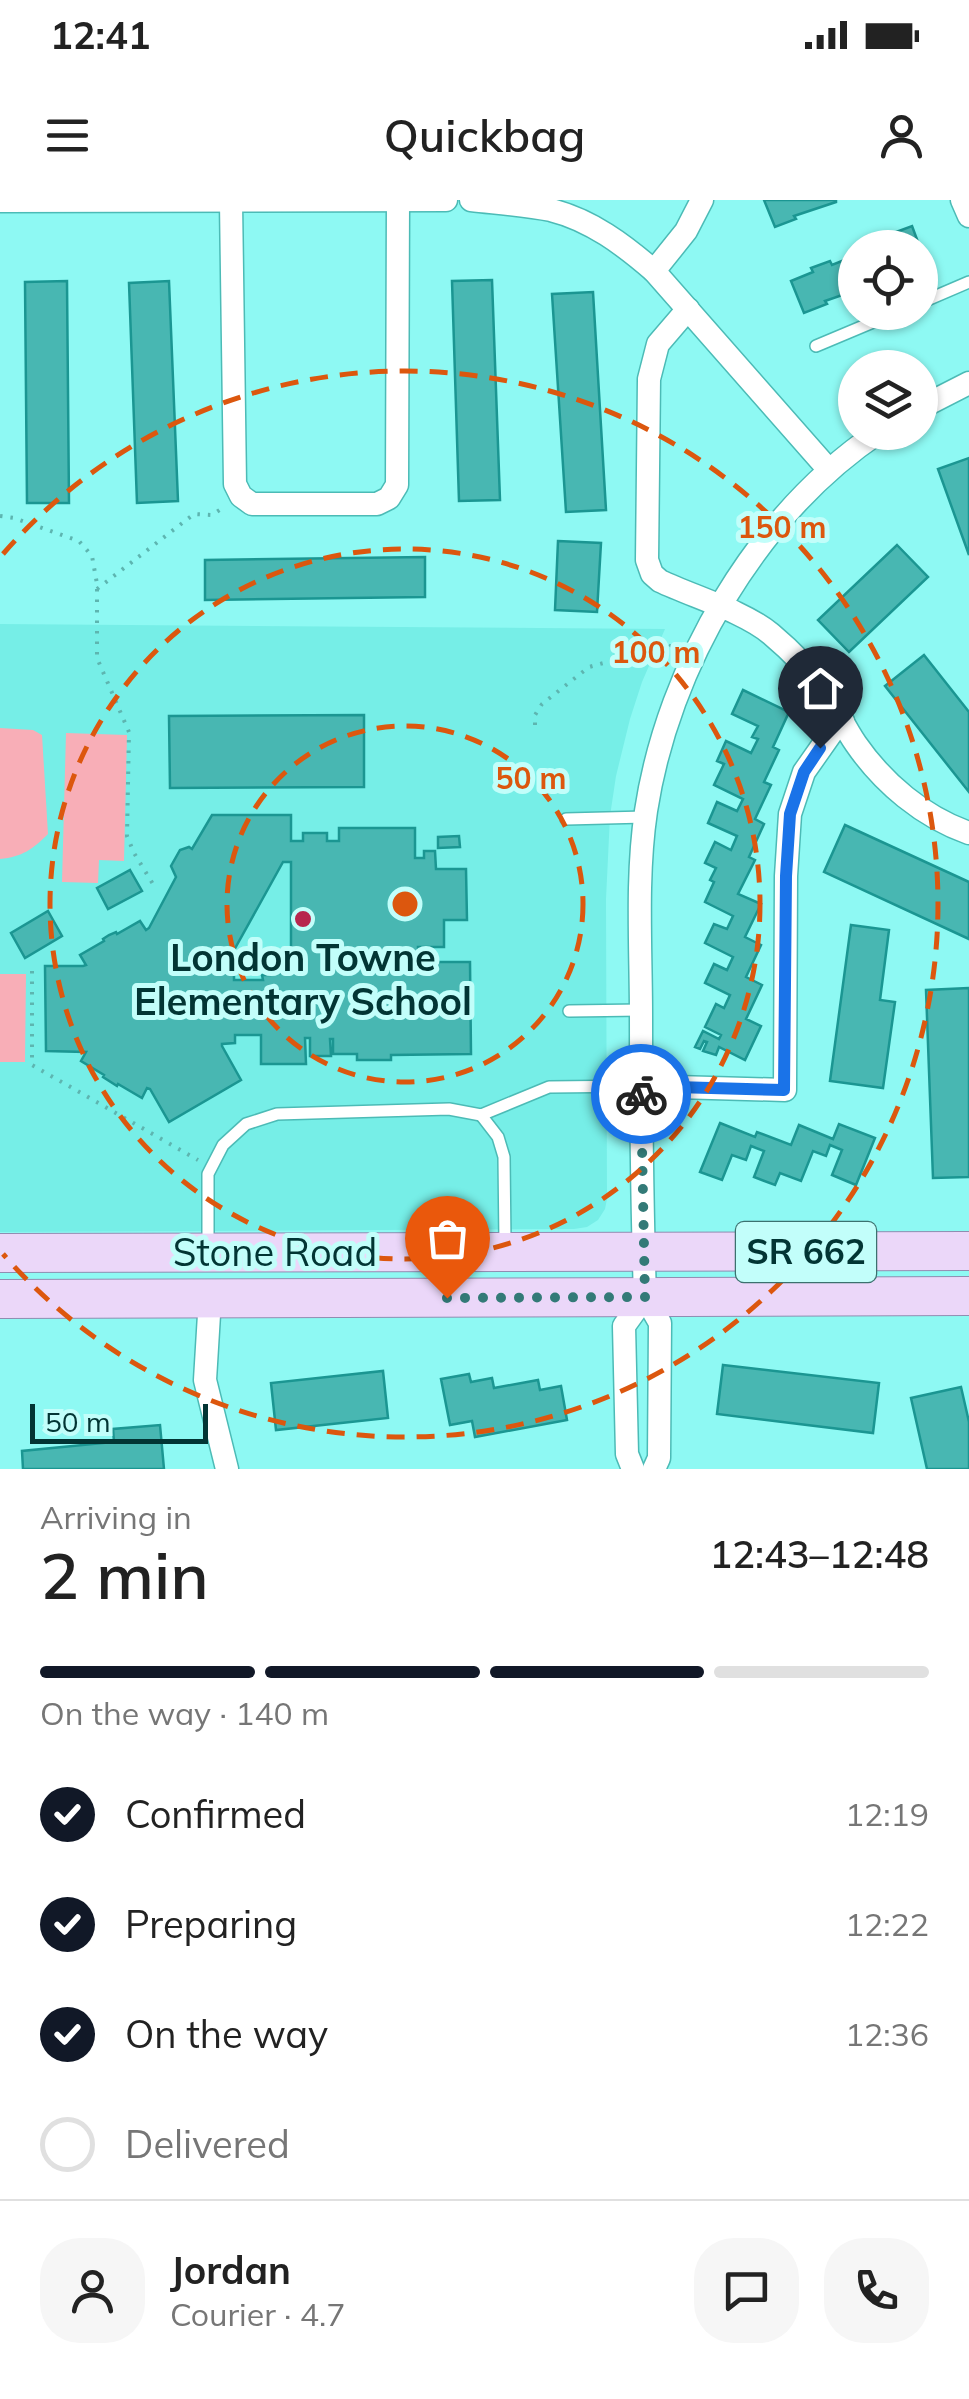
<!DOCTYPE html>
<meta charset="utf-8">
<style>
:root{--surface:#fff;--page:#f6f6f6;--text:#222;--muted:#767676;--line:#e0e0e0;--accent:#111827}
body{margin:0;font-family:Mulish,sans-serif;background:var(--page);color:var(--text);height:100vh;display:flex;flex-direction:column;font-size:38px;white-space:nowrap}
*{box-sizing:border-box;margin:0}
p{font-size:32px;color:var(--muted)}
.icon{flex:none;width:55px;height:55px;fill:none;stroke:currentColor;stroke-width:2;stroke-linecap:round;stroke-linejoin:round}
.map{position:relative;height:1269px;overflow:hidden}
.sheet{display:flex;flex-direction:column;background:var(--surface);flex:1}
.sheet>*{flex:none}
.controls{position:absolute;left:838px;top:30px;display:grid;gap:20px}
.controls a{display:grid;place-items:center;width:100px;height:100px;border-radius:50%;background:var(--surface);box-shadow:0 2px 8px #0004;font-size:50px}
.scale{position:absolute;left:30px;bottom:25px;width:178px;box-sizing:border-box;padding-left:10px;border:5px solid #023534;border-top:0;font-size:28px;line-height:35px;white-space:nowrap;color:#023534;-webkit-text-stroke:8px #c2fefa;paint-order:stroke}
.pin{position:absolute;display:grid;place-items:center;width:85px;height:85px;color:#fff;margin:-102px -42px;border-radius:50% 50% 50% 0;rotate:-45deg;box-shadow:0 0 10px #0007}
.pin .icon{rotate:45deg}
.courier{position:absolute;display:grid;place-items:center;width:100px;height:100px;margin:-50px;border:8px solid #1a73e8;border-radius:50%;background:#fff;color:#222;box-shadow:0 2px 12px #0007}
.summary em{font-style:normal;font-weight:600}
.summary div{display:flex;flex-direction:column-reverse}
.summary{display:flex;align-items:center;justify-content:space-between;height:170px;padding:0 40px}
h1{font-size:65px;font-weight:600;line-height:75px}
.bar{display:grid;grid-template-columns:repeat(4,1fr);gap:15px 10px;align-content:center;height:120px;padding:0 40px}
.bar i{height:12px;border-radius:8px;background:var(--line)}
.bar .current{background:var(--accent)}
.bar p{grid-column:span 4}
.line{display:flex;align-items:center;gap:25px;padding:0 40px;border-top:2px solid var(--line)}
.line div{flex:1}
.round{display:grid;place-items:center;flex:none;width:105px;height:105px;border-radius:40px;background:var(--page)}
ol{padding:0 40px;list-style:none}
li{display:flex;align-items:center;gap:30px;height:110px}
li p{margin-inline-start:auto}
li .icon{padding:10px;border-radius:50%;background:var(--accent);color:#fff;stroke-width:4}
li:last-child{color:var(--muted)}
li i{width:55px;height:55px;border:5px solid var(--line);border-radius:50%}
.status{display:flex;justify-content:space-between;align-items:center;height:70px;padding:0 50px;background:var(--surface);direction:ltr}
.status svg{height:28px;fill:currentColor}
header{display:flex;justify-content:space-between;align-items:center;height:130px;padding:0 40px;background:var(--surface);font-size:45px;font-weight:600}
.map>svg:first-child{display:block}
.built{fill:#76eee7}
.green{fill:#f8aeb7}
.building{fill:#48b7b2;stroke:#1b9692;stroke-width:2.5;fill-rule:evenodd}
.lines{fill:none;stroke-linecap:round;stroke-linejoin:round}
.service-casing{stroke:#4cbbb6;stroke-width:14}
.minor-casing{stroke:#4cbbb6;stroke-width:25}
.primary-casing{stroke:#908db1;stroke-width:40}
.path{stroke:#5db5b0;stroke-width:4;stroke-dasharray:2.5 8;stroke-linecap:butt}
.service{stroke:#fff;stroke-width:11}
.minor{stroke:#fff;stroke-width:22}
.primary{stroke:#ebd7f9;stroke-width:38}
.done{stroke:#337a77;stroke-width:10;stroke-dasharray:0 18}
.route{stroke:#1a73e8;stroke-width:12}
.ring{fill:none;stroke:#dc570e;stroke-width:5;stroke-dasharray:18 12}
.poi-dot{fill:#b7264e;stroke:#c2fefa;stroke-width:4}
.labels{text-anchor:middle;stroke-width:10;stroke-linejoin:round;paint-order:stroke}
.shield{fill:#c2fefa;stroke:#3c716f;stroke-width:2.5}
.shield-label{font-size:35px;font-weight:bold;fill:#023534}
.poi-label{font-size:38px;font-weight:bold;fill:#023534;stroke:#c2fefa}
.street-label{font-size:38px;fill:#023534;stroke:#c2fefa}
.centre{fill:#dc570e;stroke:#c2fefa;stroke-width:5}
.ring-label{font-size:30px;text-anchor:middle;font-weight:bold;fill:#dc570e;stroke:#c2fefa;stroke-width:10;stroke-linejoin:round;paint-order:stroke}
</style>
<div class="status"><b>12:41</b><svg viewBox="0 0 49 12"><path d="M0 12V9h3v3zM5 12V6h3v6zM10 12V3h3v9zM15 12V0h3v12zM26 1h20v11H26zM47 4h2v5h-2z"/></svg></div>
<header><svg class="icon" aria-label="menu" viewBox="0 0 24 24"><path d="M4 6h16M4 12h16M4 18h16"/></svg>Quickbag<svg class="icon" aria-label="person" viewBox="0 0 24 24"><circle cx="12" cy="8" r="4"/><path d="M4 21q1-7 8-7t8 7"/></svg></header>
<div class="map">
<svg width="969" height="1269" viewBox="0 0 969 1269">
<rect width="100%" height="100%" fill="#8ef9f3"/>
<path class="built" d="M0,424L665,429L642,482L630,519L616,576L610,616L606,699L607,999L605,1009L598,1020L587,1027L574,1029L0,1032Z"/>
<g class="green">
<path d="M0,528L33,530L42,535L48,634C33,649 22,657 0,659Z"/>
<path d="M66,533L127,535L124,661L99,660L98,683L62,682Z"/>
<path d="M0,774H26L25,862H0Z"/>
</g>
<g class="building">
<path d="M764,0H836V2L794,16L796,19L775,27Z"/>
<path d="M912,26L925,61L920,62V48H864L890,39L888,35Z"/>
<path d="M855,51V94L846,97L845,94L825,101L827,104L804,113L791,81L813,72L811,68L830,61L832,65L852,57L850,53Z"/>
<path d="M492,80L500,300L459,301L452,81Z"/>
<path d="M67,81L69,303H27L25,82Z"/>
<path d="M169,81L178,301L137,303L129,83Z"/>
<path d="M593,92L606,310L566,312L552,94Z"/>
<path d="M969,258V355L938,269Z"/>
<path d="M558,341L601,343L597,412L555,410Z"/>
<path d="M897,345L928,377L849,452L818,420Z"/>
<path d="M425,357V397L205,400V360Z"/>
<path d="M924,455L969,512V592L885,486Z"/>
<path d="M743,490L789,512L773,547L779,550L764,582L771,585L755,619L764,624L749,657L755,660L738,694L761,704L745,737L761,745L746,777L762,785L746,819L761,826L745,860L719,847L716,855L703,851L707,842L704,841L700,849L695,847L703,831L719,839L721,835L705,827L716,804L724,808L730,795L705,783L714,764L727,770L733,757L705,743L714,724L727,729L733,716L705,702L714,682L710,680L716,668L705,663L715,642L731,650L737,636L708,623L717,602L737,611L743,599L714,585L724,564L717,561L726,541L751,553L758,539L752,537L758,526L732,514Z"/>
<path d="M364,515V587L170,588L169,516Z"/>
<path d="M212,615H291V641H303V633H327V641H339V628H415V658H424V651H435L436,669H466L467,720H444V747H418V762H470L471,854L391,855V860H357V854H333V839H330L331,856H310V838H305L306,864H261V835H235V843L222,844V846L241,880L169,922L150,889L147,888L142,898L118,884L117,886L103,877L104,875L81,861L86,852L46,851L45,766H83L86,765L80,755L104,741L103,739L109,735L116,732L117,734L140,721L146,730L149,728L176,677L171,666L180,650L189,647L192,649ZM283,662H291V773H270V775H262L263,780H234V773H222L223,770Z"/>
<path d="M845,625L969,682V739L824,672Z"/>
<path d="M459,636L460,647L438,648V637Z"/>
<path d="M130,670L142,691L108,709L97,688Z"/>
<path d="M48,711L62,736L25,758L11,733Z"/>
<path d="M851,725L889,730L880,800L895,802L883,888L830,881Z"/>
<path d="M969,788V977L933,978L926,790Z"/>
<path d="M720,923L755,937L757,932L791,945L799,925L833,939L839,924L875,938L856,985L832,975L842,950L830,945L826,956L813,951L801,981L780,973L775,985L754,977L764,951L751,946L746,960L732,955L722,980L700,972Z"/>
<path d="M723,1165L879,1183L873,1233L717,1214Z"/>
<path d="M383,1171L388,1218L276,1230L271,1183Z"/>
<path d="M469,1174L471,1182L492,1178L494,1188L538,1180L540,1190L561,1186L567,1220L475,1237L472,1221L450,1225L441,1179Z"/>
<path d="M961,1187L969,1222V1269H927L911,1198Z"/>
<path d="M160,1225L164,1269H23L22,1251L114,1242L113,1229Z"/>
</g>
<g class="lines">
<defs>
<g id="service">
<path d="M920,103L969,82"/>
<path d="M816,146L897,112"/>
<path d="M566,619L645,617"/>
<path d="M569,811L641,810"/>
<path d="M481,915L498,937L504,957L505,1044"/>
<path d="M208,1049V974L223,945L246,924L277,914L449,909L481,915L549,887L641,886"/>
</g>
<g id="minor">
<path d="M471,0C497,3 525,5 551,10C591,20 624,45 654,71L829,270"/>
<path d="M962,0L969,16"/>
<path d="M0,1L446,0"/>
<path d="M231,2L235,284L241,296L252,304H377L389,298L397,285L398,1"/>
<path d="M654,71L686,31L702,0"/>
<path d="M688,109L658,144L649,179L647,360L652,374L660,381C694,397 743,411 771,434C790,450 810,470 824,490C836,507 844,527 856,544C883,583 923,617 969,633"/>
<path d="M920,208L969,183"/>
<path d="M641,886L785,890L786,676L790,614L804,572L837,525L843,521"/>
<path d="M210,1098L205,1180L227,1269"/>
<path d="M633,1269L627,1254L624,1126L645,1097"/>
<path d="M654,1269L659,1258L660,1123L645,1097C642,1003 641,909 641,816C641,748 636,678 646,611C668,466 757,314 879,232"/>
</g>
<g id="primary">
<path d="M0,1053L969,1051"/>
<path d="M0,1099L969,1096"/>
</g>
</defs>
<use href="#service" class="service-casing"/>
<use href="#minor" class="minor-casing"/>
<use href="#primary" class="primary-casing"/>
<g class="path">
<path d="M0,316L14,318L79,341L92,356L97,384V458L129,532L127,636L134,653L156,689"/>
<path d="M97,389L194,314L212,315L224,307"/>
<path d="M535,525V515L542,504L589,467L633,455L666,452L672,444"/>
<path d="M32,771V865L198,960"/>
</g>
<use href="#service" class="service"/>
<use href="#minor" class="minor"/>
<use href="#primary" class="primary"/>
</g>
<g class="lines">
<path class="done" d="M447,1098L645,1097L641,894"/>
<path class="route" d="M641,894L640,886L784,890L786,676L790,614L804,572L820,548"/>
</g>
<g class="ring">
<circle cx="405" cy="704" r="178"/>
<circle cx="405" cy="704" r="355"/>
<path d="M3 354A533 533 0 1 1 3 1054"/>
</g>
<circle class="poi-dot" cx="303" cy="719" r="10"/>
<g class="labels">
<rect class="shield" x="736" y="1022" width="140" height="60" rx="8"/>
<g class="shield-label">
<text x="806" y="1064">SR 662</text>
</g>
<g class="poi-label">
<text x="303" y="771">London Towne<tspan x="303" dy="44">Elementary School</tspan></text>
</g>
<g class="street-label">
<text x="275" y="1066">Stone Road</text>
</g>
</g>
<circle cx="405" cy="704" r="15" class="centre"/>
<g class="ring-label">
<text x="782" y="338">150 m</text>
<text x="656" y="463">100 m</text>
<text x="531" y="589">50 m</text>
</g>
</svg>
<div class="controls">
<a><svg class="icon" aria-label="locate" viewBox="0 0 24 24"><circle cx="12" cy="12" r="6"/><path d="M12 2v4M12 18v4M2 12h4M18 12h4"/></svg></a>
<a><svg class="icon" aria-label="layers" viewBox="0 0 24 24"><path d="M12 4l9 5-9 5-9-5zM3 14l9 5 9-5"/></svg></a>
</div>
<div class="scale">50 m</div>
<div class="pin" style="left:447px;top:1098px;background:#ea580c"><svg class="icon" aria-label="bag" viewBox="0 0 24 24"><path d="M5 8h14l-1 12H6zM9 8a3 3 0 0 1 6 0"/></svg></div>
<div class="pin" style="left:820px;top:548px;background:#1f2937"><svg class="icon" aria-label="home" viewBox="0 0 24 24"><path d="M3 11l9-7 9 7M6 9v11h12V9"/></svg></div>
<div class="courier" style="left:641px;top:894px"><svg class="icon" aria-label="bike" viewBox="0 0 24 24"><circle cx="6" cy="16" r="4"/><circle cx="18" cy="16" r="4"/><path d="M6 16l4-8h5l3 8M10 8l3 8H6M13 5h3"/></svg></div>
</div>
<section class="sheet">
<div class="summary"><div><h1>2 min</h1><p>Arriving in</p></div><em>12:43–12:48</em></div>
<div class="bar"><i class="current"></i><i class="current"></i><i class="current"></i><i></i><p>On the way · 140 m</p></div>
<ol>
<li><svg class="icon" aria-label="check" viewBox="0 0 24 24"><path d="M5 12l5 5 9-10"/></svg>Confirmed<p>12:19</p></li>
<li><svg class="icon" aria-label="check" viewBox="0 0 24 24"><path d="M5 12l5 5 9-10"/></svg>Preparing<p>12:22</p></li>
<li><svg class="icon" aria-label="check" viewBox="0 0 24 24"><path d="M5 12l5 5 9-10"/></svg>On the way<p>12:36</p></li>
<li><i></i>Delivered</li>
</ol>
<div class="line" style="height:180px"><a class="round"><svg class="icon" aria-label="person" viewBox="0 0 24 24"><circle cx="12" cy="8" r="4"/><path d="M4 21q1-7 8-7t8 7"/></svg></a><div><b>Jordan</b><p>Courier · 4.7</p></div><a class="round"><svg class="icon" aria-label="chat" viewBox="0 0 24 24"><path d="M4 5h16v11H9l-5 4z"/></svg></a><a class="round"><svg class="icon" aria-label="phone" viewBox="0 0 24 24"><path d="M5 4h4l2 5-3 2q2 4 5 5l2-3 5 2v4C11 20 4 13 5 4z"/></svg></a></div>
</section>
